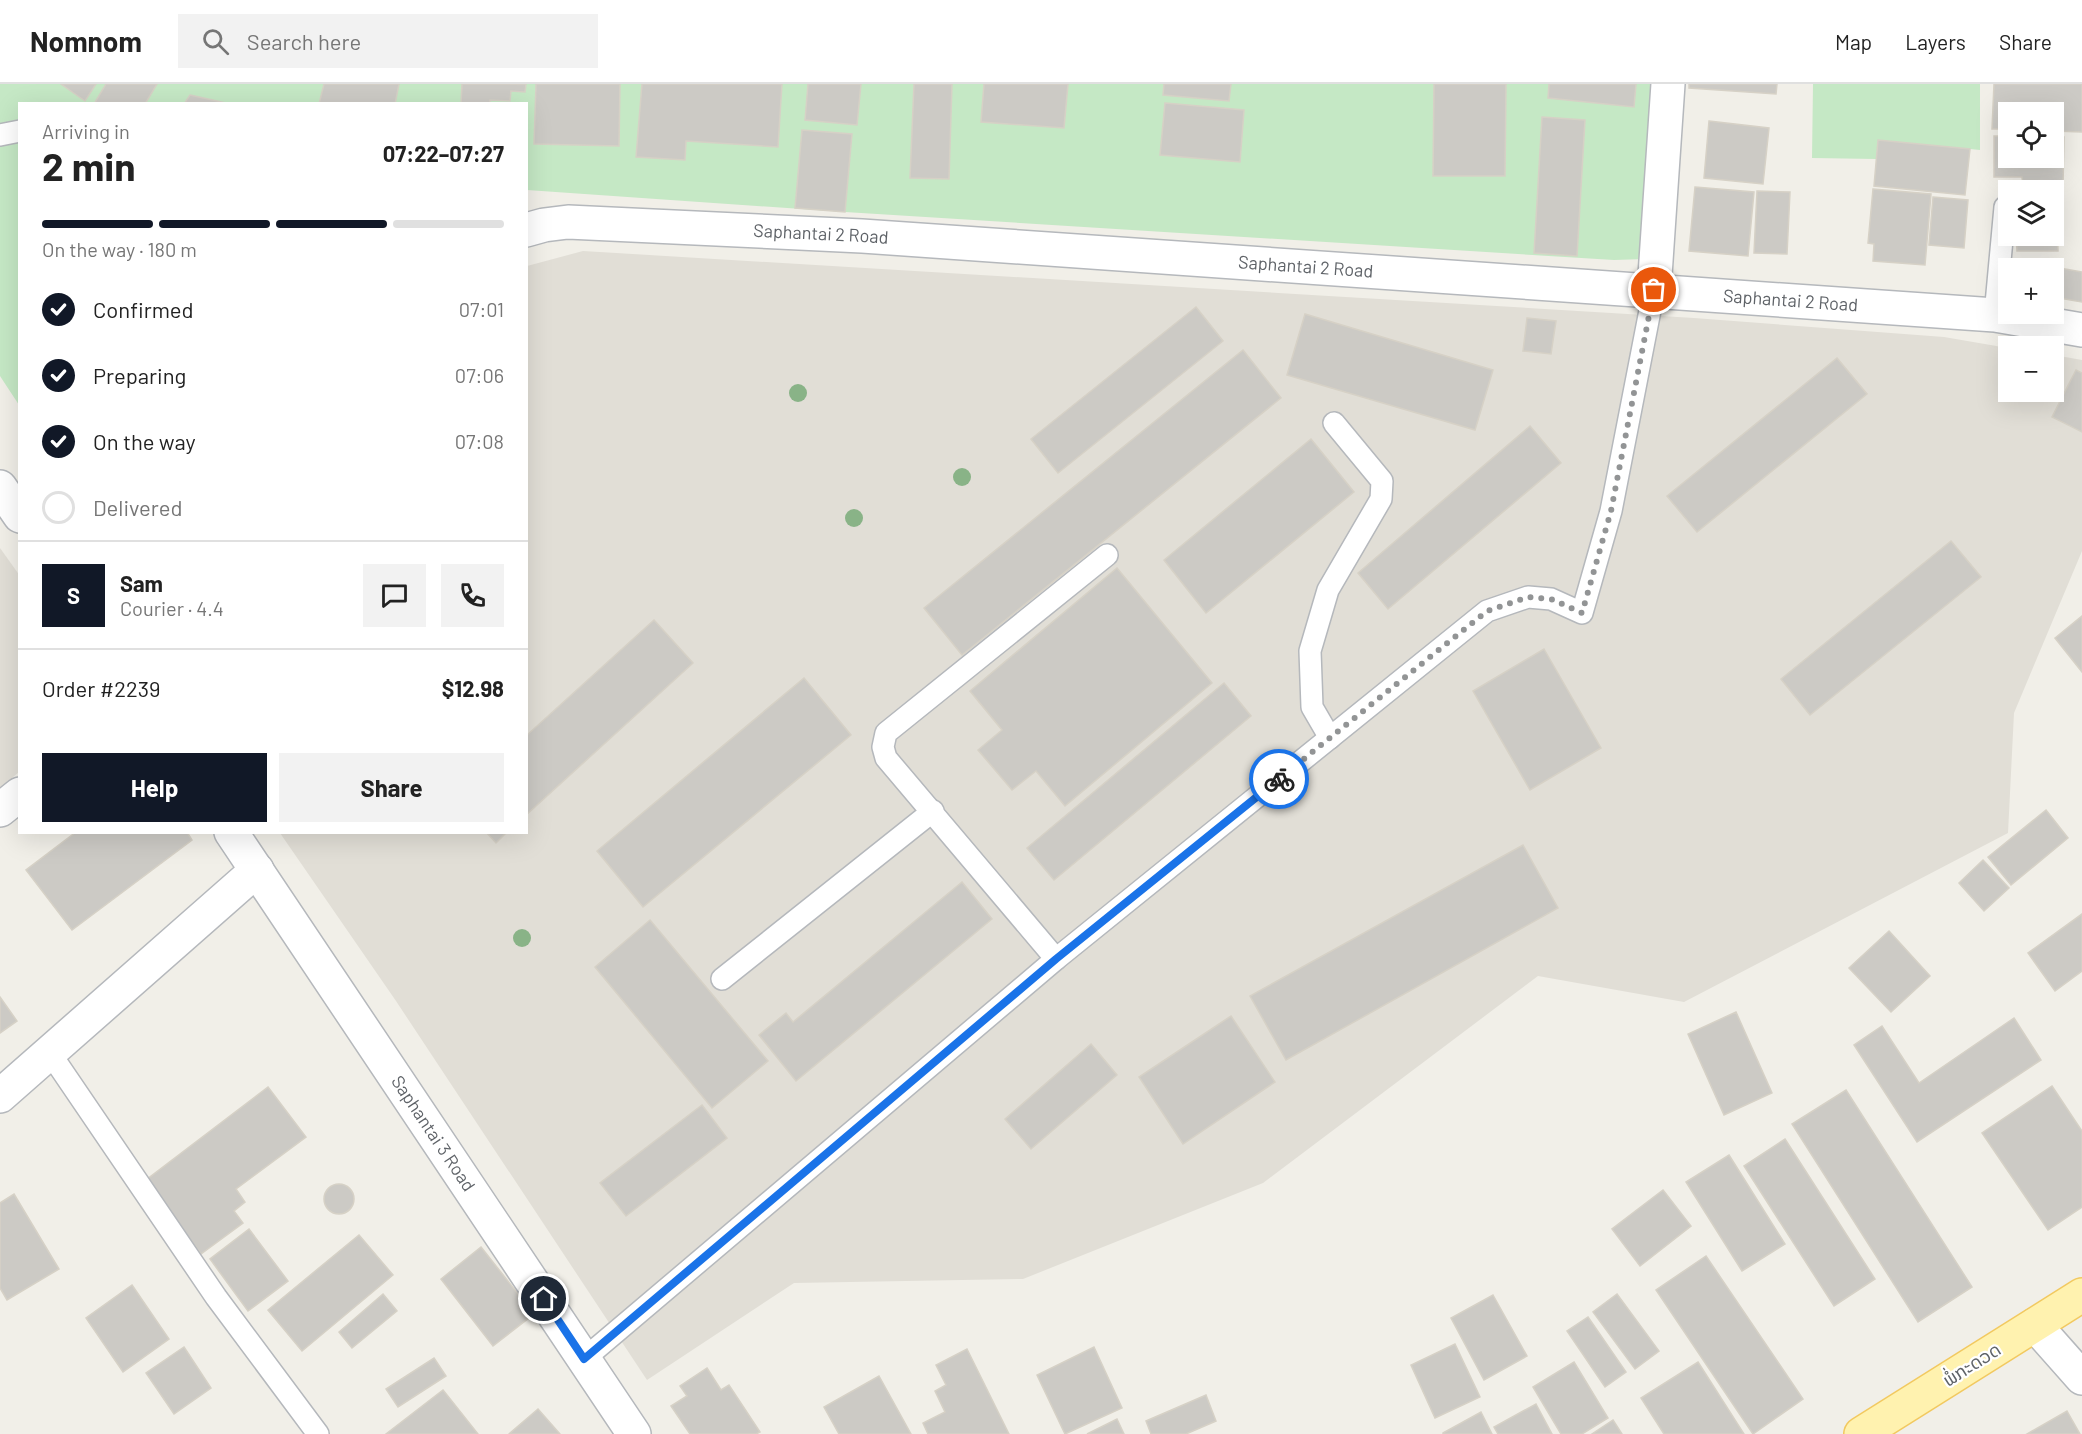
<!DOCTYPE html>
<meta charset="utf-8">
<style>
:root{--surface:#fff;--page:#f2f2f2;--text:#222;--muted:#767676;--line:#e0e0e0;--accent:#111827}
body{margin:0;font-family:Barlow,"Noto Sans Lao",sans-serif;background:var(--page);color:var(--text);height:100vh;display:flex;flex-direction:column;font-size:22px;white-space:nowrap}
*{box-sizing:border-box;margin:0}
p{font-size:20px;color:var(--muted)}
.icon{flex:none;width:33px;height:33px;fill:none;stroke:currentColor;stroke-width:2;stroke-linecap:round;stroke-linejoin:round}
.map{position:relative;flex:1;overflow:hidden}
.sheet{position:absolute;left:18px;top:18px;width:510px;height:732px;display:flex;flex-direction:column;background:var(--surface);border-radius:0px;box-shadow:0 6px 24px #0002}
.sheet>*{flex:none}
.tools{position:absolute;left:1998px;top:18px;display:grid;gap:12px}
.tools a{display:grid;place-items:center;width:66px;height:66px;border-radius:0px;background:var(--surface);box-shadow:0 6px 24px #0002;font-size:30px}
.pin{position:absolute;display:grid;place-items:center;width:51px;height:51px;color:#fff;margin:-26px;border:3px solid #fff;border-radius:50%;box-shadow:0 2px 6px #0007}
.courier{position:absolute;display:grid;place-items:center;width:60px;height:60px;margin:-30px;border:4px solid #1a73e8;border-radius:50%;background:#fff;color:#222;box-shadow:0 2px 8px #0007}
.headline em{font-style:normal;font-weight:700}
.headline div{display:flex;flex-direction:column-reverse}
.headline{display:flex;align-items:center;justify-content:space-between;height:102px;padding:0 24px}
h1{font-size:39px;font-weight:700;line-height:45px}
.bar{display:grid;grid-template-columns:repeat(4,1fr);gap:9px 6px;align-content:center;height:72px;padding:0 24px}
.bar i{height:8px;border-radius:4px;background:var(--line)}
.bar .current{background:var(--accent)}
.bar p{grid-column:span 4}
.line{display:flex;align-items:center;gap:15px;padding:0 24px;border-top:2px solid var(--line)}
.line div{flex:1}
.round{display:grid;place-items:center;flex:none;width:63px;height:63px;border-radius:0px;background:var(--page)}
ol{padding:0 24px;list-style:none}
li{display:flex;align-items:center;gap:18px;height:66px}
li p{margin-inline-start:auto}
li .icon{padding:6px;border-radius:50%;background:var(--accent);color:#fff;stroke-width:4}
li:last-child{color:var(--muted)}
li i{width:33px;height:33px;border:3px solid var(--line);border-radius:50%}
.cta{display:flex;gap:12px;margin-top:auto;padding:12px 24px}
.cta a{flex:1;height:69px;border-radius:0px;background:var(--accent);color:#fff;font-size:24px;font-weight:700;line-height:69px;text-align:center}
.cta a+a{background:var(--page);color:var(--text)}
header{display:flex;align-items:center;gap:36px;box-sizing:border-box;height:84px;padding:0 30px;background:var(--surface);border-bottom:2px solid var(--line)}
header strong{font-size:28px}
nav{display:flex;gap:33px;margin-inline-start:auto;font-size:21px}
.search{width:420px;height:54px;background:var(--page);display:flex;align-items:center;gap:15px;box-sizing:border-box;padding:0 21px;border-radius:0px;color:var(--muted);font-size:22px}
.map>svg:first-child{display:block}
.education{fill:#e1ded6}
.grass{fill:#c5e8c5}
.building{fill:#cccac5;stroke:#d6d1c6;stroke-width:1.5}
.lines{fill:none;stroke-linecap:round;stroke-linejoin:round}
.service-casing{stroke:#b5b8bc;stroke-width:24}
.minor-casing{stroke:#b5b8bc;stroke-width:36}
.primary-casing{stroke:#f2c960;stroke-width:36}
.service{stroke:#fff;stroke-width:21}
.minor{stroke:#fff;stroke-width:33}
.primary{stroke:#fff2af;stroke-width:33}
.tree{fill:#89b387}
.done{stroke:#929495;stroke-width:6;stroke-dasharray:0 10.8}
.route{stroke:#1a73e8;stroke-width:8}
.labels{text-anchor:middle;stroke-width:4.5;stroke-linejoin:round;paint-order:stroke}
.street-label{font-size:18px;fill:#5f6368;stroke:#fff}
</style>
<header>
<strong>Nomnom</strong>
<div class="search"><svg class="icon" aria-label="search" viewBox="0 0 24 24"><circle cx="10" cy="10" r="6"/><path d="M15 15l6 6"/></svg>Search here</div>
<nav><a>Map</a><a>Layers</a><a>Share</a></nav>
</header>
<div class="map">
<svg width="2082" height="1350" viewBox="0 0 2082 1350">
<rect width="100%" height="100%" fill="#f1efe8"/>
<g class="education">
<path d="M583,167L1694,234L1944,253L2008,264V308H2054V271L2082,276V467L2014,629L2008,749L1684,918L1538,892L1263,1099L1023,1195L794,1199L647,1296L396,917L280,749L526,748L527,182Z"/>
<path d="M0,464L20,492L19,688L0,704Z"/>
</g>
<g class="grass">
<path d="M0,0H1656L1645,175L1614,176L845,128L527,106L526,20H20L19,321L0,292Z"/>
<path d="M1813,0H1980V66L1878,56L1876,75L1812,74Z"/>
</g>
<g class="building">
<path d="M61,0H96L85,17Z"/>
<path d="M106,0H157L145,20H94Z"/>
<path d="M324,0H399L395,20H319Z"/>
<path d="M462,0H526L525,8L511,7L510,17L490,16V20H461Z"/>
<path d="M536,0H620L619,62L534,60Z"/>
<path d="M642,0H782L778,63L686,57L685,76L636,73Z"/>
<path d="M808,0H861L857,41L805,36Z"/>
<path d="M914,0H952L949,95L910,94Z"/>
<path d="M984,0H1068L1064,44L981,38Z"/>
<path d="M1164,0H1231L1229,17L1163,11Z"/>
<path d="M1434,0H1506L1505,92H1433Z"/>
<path d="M1549,0H1636L1634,23L1548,14Z"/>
<path d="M1689,0H1777L1776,10L1689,4Z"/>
<path d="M1994,0H2082V48L2054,47V28H2008V45H1992Z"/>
<path d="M190,11L226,19L228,20H184Z"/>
<path d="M1165,19L1244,26L1240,78L1160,71Z"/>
<path d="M1542,33L1585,36L1577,172L1534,169Z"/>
<path d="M1709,37L1769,44L1763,100L1704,94Z"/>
<path d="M802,46L852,50L845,128L795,124Z"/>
<path d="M1994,52H2008V74H2054V53H2064L2063,102H2023L2022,93H1994Z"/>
<path d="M1878,56L1970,65L1965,111L1874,102Z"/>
<path d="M1695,103L1754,108L1748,172L1689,167Z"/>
<path d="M1873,105L1931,110L1925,181L1873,177L1874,160L1868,159Z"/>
<path d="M1757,107L1790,108L1787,170L1754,169Z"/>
<path d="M1933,113L1968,116L1964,164L1929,161Z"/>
<path d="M2054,126H2057L2058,167H2017L2016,152H2054Z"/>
<path d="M2027,178L2082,188V218L2054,213V184H2025Z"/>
<path d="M1196,223L1223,257L1058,389L1031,355Z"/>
<path d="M1305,230L1493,286L1475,346L1287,291Z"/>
<path d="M1527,234L1556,237L1551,270L1523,267Z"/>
<path d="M1243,266L1281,314L962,571L924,524Z"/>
<path d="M1837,274L1867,310L1697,448L1667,412Z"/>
<path d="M2076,286L2082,289V348L2052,333Z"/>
<path d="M1530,342L1561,379L1388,525L1358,489Z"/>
<path d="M1311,355L1354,408L1206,529L1164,476Z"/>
<path d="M1951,457L1981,493L1810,631L1781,595Z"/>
<path d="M1117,484L1212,599L1065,722L1036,687L1012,706L978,666L1002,646L970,607Z"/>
<path d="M2082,532V588L2055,554Z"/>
<path d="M654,536L693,579L526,731V652Z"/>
<path d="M1544,565L1601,664L1530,706L1473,607Z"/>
<path d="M804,594L851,651L643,823L597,767Z"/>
<path d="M1224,599L1251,632L1054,796L1027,764Z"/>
<path d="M2046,726L2068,754L2011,801L1988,773Z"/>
<path d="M76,748H187L192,756L72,846L26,786Z"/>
<path d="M486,748H507L496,759Z"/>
<path d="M1523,761L1558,824L1286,976L1250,912Z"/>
<path d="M1983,776L2009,804L1984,827L1959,799Z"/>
<path d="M962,798L992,835L796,997L759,951L786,929L793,938Z"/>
<path d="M2082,830V887L2055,907L2028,869Z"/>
<path d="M650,836L768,977L712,1024L595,883Z"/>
<path d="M1889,847L1930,892L1891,928L1849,884Z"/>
<path d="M0,913L17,937L0,949Z"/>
<path d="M1736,928L1772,1009L1724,1031L1688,950Z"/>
<path d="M1231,932L1275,998L1183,1060L1139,993Z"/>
<path d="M2014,934L2041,976L1917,1058L1854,961L1882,942L1919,999Z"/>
<path d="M1091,960L1117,991L1031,1065L1005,1035Z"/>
<path d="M2052,1002L2082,1047V1123L2048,1146L1982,1049Z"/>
<path d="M268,1003L306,1053L236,1105L245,1118L234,1127L243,1139L201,1170L146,1096Z"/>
<path d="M1846,1006L1972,1203L1918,1238L1792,1040Z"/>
<path d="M702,1021L727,1054L626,1132L600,1099Z"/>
<path d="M1785,1055L1875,1195L1834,1222L1744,1082Z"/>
<path d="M1729,1071L1785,1160L1742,1187L1686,1098Z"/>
<circle cx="339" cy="1115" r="15"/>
<path d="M1663,1106L1691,1142L1640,1182L1612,1145Z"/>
<path d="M14,1110L59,1185L7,1216L0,1204V1119Z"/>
<path d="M249,1145L288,1197L248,1227L210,1175Z"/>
<path d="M359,1151L393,1191L302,1267L268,1226Z"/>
<path d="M481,1163L534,1230L493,1262L441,1195Z"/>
<path d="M1706,1172L1803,1315L1753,1350L1656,1206Z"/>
<path d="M132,1201L169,1255L123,1288L86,1234Z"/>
<path d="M383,1210L397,1227L352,1264L339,1248Z"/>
<path d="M1617,1210L1659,1267L1635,1285L1593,1228Z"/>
<path d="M1493,1211L1527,1272L1484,1296L1451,1234Z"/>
<path d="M1588,1233L1626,1288L1605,1303L1567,1247Z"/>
<path d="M1455,1260L1480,1313L1435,1334L1411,1281Z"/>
<path d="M184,1263L211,1304L174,1330L146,1289Z"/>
<path d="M1094,1263L1122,1324L1065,1350L1037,1291Z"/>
<path d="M967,1265L1009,1350H928L923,1339L945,1328L935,1307L946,1301L936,1281Z"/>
<path d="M434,1274L446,1292L398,1323L386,1305Z"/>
<path d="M1574,1278L1608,1334L1582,1350H1561L1533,1303Z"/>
<path d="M1698,1278L1744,1350H1664L1641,1314Z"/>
<path d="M707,1284L721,1306L729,1301L760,1348L756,1350H690L671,1322L687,1312L680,1302Z"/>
<path d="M879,1292L911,1350H839L824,1323Z"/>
<path d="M443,1306L478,1350H386Z"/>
<path d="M1206,1311L1216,1337L1186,1350H1151L1146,1337Z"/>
<path d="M1536,1320L1552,1350H1498L1494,1343Z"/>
<path d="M538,1325L560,1350H509Z"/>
<path d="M2067,1327L2080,1350H2027Z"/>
<path d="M1481,1328L1492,1350H1443V1349Z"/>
<path d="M1117,1335L1124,1350H1087Z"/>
<path d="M1613,1336L1622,1350H1592Z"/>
</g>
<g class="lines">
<defs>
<g id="service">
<path d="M0,51L20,47"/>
<path d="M1995,231L2005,123"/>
<path d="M1330,654L1312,623L1310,567L1328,506L1381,415L1382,397L1334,339"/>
<path d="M1056,875L886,674L883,663L886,649L1107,471"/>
<path d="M722,895L933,727"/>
<path d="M50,969L216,1213L318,1350"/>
<path d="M584,1275L1056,875L1487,527L1528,513L1551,515L1582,529L1611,427L1654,206"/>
</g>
<g id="minor">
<path id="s1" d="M526,146L544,141L568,138L862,152L1995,231L2082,246"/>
<path d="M1654,206L1668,0"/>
<path d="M0,403L20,432"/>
<path d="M0,726L20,710"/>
<path id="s2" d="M231,748L634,1350"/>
<path d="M0,1012L257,786"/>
<path d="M2035,1241L2082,1294"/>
</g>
<path id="primary" d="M1861,1350L2082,1211"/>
</defs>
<use href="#service" class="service-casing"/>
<use href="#minor" class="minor-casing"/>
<use href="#primary" class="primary-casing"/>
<use href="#service" class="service"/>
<use href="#minor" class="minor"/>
<use href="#primary" class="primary"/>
</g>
<g class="tree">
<circle cx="798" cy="309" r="9"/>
<circle cx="962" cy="393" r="9"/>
<circle cx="854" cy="434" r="9"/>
<circle cx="522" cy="854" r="9"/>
</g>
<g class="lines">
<path class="done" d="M1279,695L1487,527L1528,513L1551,515L1582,529L1611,427L1654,206"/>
<path class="route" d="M544,1215L584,1275L1056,875L1279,695"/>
</g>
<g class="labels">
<g class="street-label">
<text dy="6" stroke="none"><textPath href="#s1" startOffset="296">Saphantai 2 Road</textPath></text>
<text dy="6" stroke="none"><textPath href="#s1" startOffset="782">Saphantai 2 Road</textPath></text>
<text dy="6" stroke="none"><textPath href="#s1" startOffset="1268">Saphantai 2 Road</textPath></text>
<text dy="6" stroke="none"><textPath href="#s2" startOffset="363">Saphantai 3 Road</textPath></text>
<text transform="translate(1972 1281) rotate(-32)" y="6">ພໍ່ກະດວດ</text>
</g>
</g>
</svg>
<div class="tools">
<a><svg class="icon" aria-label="locate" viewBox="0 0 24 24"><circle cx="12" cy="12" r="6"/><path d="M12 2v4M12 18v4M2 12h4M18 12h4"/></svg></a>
<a><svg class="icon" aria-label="layers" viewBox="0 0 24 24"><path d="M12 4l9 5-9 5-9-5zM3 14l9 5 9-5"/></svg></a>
<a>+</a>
<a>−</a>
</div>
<div class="pin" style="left:1654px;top:206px;background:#ea580c"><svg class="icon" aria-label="bag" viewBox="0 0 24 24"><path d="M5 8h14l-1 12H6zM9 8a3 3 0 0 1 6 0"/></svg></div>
<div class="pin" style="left:544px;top:1215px;background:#1f2937"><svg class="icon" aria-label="home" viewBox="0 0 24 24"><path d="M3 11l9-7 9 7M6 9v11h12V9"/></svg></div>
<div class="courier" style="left:1279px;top:695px"><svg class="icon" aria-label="bike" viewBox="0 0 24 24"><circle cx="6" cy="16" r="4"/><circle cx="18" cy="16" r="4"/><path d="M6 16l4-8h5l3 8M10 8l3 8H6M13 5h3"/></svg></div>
<section class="sheet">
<div class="headline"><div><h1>2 min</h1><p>Arriving in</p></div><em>07:22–07:27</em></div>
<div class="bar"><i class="current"></i><i class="current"></i><i class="current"></i><i></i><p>On the way · 180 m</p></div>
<ol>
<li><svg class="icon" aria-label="check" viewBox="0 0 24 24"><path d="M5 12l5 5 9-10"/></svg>Confirmed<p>07:01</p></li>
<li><svg class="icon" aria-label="check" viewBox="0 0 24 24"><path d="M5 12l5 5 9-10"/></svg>Preparing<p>07:06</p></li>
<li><svg class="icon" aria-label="check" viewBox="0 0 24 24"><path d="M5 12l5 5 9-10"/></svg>On the way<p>07:08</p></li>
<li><i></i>Delivered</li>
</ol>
<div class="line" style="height:108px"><b class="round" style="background:var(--accent);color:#fff">S</b><div><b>Sam</b><p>Courier · 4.4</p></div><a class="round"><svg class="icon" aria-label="chat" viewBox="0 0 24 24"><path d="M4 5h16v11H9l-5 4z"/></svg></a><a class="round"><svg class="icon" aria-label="phone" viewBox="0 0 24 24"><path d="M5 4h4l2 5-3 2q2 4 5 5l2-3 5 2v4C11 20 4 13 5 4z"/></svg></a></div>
<div class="line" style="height:78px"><div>Order #2239</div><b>$12.98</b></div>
<div class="cta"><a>Help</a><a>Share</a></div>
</section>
</div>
